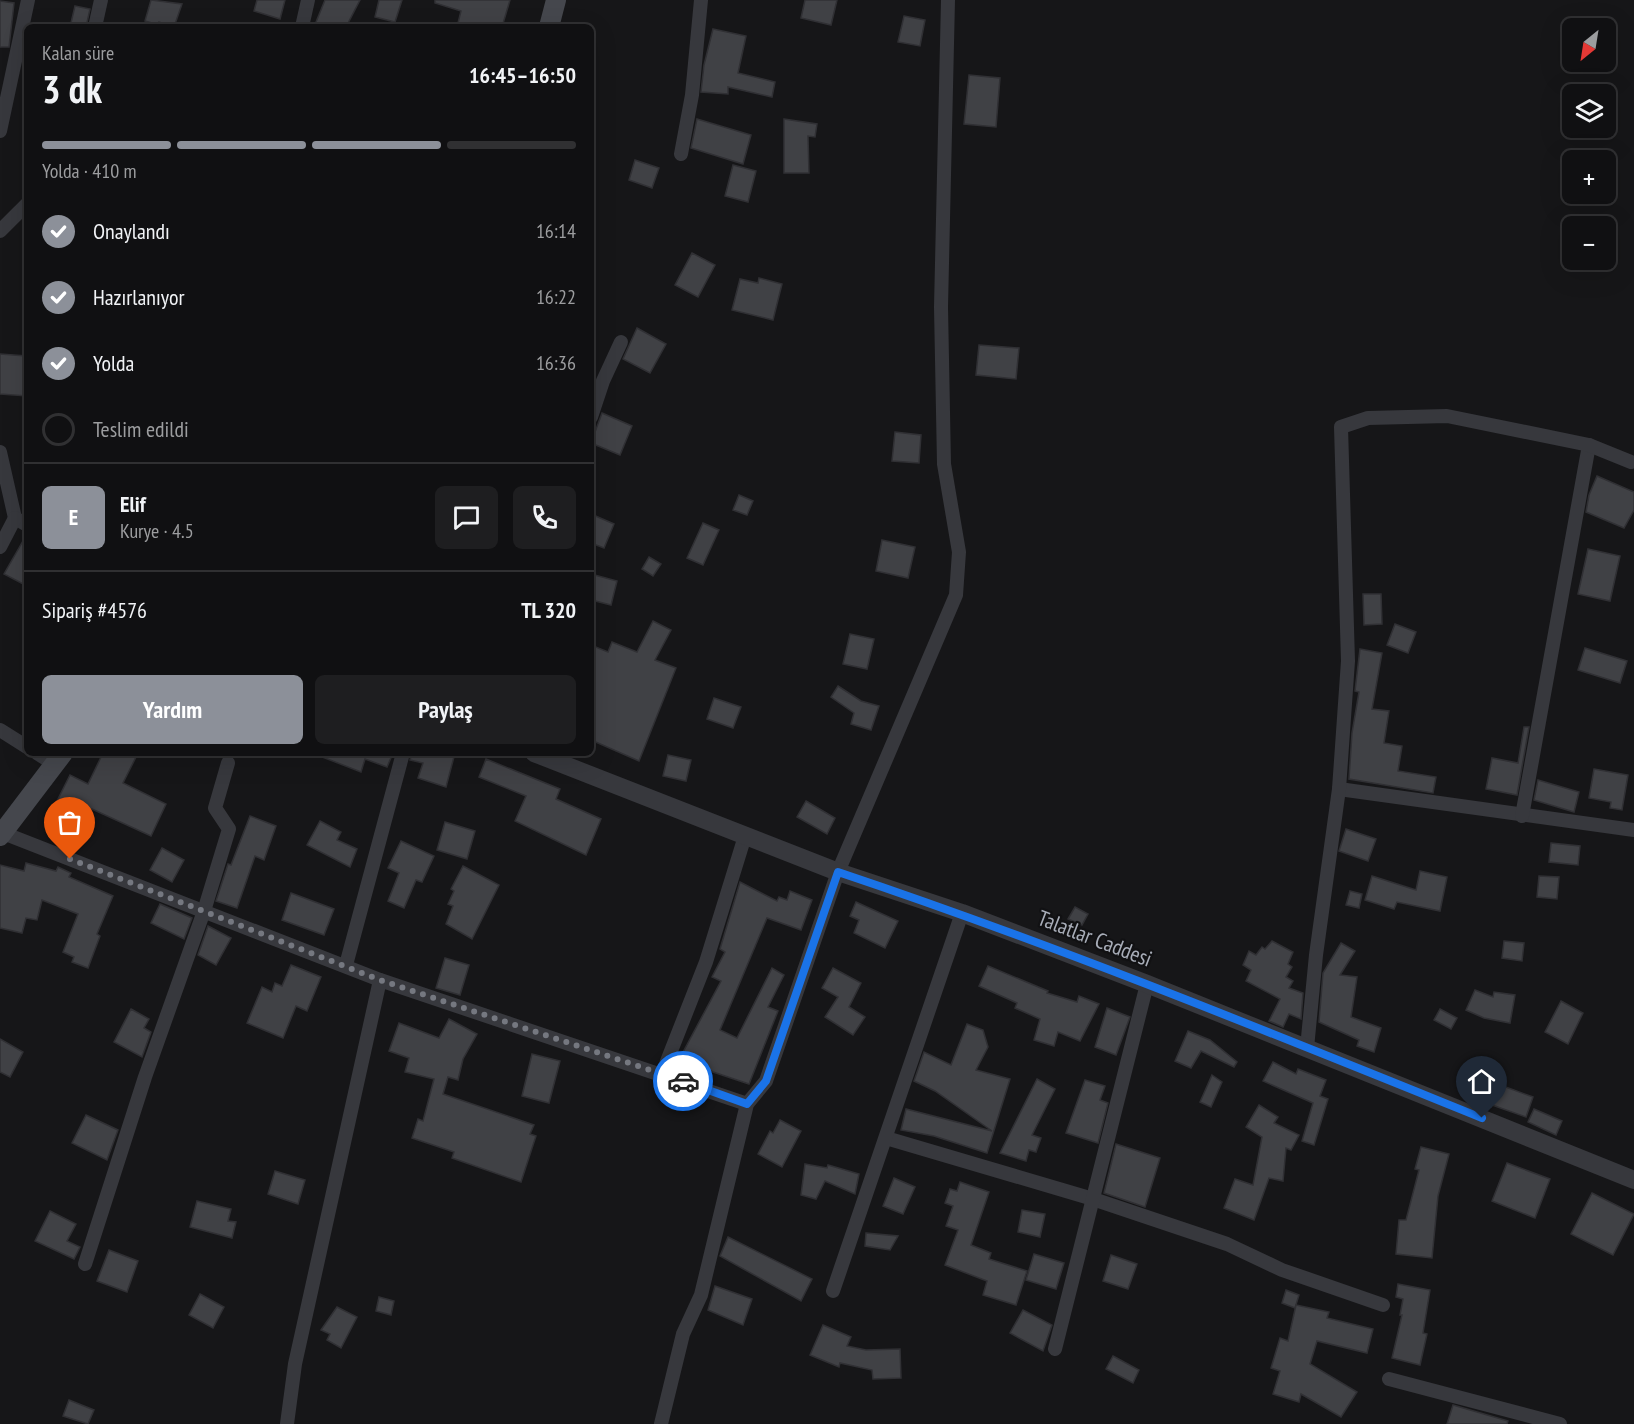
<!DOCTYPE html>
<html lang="tr">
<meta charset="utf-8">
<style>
:root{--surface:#101012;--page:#1e1e20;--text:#f1f3f6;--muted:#9c9d9f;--line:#303032;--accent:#8c9099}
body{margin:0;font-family:"PT Sans Narrow",sans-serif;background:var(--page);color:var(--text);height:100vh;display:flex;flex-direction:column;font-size:22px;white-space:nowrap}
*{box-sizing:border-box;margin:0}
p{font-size:20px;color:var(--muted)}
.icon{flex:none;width:33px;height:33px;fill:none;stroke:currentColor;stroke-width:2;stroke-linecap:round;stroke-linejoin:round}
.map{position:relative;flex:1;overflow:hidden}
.details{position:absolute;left:24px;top:24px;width:570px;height:732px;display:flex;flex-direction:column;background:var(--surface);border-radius:9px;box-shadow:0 6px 24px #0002,0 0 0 2px var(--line)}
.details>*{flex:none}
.needle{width:39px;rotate:210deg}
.fabs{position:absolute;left:1562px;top:18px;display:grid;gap:12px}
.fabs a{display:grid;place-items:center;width:54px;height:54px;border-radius:9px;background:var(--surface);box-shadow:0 6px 24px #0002,0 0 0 2px var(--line);font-size:30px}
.pin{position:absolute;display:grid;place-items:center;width:51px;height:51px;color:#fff;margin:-62px -26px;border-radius:50% 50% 50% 0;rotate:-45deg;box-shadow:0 0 6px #0007}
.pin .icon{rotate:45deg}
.courier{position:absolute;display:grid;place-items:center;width:60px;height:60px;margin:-30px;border:4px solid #1a73e8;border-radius:50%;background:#fff;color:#222;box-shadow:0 2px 8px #0007}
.headline em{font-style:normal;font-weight:700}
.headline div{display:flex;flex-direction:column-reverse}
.headline{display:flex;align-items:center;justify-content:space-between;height:102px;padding:0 18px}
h1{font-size:39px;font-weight:700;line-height:45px}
.bar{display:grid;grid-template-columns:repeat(4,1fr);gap:9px 6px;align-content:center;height:72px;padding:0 18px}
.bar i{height:8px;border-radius:4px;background:var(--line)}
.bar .selected{background:var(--accent)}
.bar p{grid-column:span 4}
.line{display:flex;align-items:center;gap:15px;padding:0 18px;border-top:2px solid var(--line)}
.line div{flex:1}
.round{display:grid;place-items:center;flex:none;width:63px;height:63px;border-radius:9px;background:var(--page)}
ol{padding:0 18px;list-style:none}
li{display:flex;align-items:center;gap:18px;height:66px}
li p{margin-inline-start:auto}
li .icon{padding:6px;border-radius:50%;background:var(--accent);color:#fff;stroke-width:4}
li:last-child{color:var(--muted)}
li i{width:33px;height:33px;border:3px solid var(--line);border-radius:50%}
.button{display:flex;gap:12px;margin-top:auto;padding:12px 18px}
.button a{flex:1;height:69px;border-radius:9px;background:var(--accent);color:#fff;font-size:24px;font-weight:700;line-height:69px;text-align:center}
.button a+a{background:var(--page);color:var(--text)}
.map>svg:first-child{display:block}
.building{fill:#404145;stroke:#303034;stroke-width:1.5}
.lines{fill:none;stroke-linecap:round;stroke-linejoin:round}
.minor{stroke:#37383d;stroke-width:14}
.tertiary{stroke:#37383d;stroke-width:18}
.secondary{stroke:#45474d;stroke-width:20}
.done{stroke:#757880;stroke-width:6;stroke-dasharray:0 10.8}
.route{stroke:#1a73e8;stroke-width:8}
.labels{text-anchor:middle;stroke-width:4.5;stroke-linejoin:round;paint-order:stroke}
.street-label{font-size:22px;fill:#a8adb8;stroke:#111113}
</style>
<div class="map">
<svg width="1634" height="1424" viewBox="0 0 1634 1424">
<rect width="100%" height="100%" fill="#161618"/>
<g class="building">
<path d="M151,0L182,4L174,27L159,22V25L145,21Z"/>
<path d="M257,0H285L280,19L254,11Z"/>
<path d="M325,0H360L346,27H314Z"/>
<path d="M379,0H402L395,22L375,17Z"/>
<path d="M435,0H510L502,27H457L461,11L435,3Z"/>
<path d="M805,0H837L831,25L801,18Z"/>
<path d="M0,1L14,3L9,47H0Z"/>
<path d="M75,6L90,9L86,27H70Z"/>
<path d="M904,16L925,20L920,46L898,42Z"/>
<path d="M713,29L746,36L738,73L775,82L772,97L728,87V94L701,92L704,65Z"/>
<path d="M969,75L1000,78L996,127L964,124Z"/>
<path d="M697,119L751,135L743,164L691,148Z"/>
<path d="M784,119L817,124L815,137L808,136L809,173H784Z"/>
<path d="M635,160L659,168L652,188L629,180Z"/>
<path d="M733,165L756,171L748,202L725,196Z"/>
<path d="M692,253L715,265L698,297L675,285Z"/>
<path d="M759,278L782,284L773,320L732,310L740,279L758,283Z"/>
<path d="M637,328L666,344L650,373L623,359Z"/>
<path d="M979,345L1019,348L1016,379L976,375Z"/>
<path d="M0,354L27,356V396L0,394Z"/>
<path d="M602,413L632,426L620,455L591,443Z"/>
<path d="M895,432L921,435L919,463L892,461Z"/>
<path d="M1597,476L1634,492V510L1624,528L1586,512L1589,495Z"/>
<path d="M739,495L753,501L747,515L733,510Z"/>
<path d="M591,514L614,524L604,548L591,543Z"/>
<path d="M703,523L719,530L703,565L687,558Z"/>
<path d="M27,534V586L4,574Z"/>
<path d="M882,540L915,547L908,578L876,571Z"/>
<path d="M1588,549L1620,556L1610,601L1578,594Z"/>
<path d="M649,557L661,564L653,576L642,569Z"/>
<path d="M591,574L617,581L611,605L591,600Z"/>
<path d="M1363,594H1381L1382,624L1364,625Z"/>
<path d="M653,621L671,630L655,660L676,668L639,761L591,740V645L608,652L612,642L637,652Z"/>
<path d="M1395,624L1416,632L1408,653L1387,645Z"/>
<path d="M850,634L874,639L867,669L843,664Z"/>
<path d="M1585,648L1627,661L1620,683L1578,670Z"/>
<path d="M1360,649L1382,653L1372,709L1389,711L1384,743L1402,746L1398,771L1436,777L1433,793L1349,779L1352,733L1359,692L1355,691Z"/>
<path d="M838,686L861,701L879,706L871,730L851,724L854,713L831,697Z"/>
<path d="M714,698L741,707L733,728L707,719Z"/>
<path d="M1524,727H1529L1517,795L1486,789L1492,758L1518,763Z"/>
<path d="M103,753H138L123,783L166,804L151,836L92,809L83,829L77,826L71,838L45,825L70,775L88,784Z"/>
<path d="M312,753H393L387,767L365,759L361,772Z"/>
<path d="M412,753H455L446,787L418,778L423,763L410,760Z"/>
<path d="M668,755L691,760L686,781L663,776Z"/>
<path d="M486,759L560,789L556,799L601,819L586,855L515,821L526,796L479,777Z"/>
<path d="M1594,769L1628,775L1622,810L1610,808L1611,802L1589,798Z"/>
<path d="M1538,780L1579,792L1574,812L1534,800Z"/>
<path d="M806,801L835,818L827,834L797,817Z"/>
<path d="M250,816L276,826L264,860L255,856L237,908L216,901L228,864L231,865Z"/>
<path d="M320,821L341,832L337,840L357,849L350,867L307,845Z"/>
<path d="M445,822L475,831L467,859L437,850Z"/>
<path d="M1346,829L1376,839L1368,861L1339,851Z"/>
<path d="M401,841L434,856L422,882L416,880L404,908L388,901L399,873L388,868Z"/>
<path d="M1551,843L1580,846L1578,865L1549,862Z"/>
<path d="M162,848L184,860L172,882L150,870Z"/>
<path d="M26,863L56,871L58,867L71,873L69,877L113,896L97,934L100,936L88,968L72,962L74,957L63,952L78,914L42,900L37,920L26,918L22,933L0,928V865L24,871Z"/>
<path d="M463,866L499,885L472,939L446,924L453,906L448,904L454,891L451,889Z"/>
<path d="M1420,871L1447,877L1440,911L1397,902L1394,909L1365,900L1372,876L1416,890Z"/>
<path d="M1539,876L1559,877L1557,899L1537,897Z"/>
<path d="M740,882L777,901L779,897L787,900L790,891L812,900L801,930L767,918L720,1030L737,1038L772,968L784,975L768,1007L778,1011L749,1084L713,1072L681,1056L721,981L712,977L725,952L720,949Z"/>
<path d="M1350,891L1362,894L1359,908L1346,905Z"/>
<path d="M291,893L334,909L324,935L282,920Z"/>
<path d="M856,902L898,921L885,948L854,933L859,920L850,916Z"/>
<path d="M160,904L192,918L184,939L151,923Z"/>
<path d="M1075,907L1088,914L1082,925L1068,919Z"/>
<path d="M208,926L231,938L216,965L198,955Z"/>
<path d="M1272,941L1293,952L1288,964L1292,967L1286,977L1293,981L1289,988L1303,993L1301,1019L1289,1014L1283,1027L1269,1021L1280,999L1246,981L1251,970L1243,965L1249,951L1256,955L1262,947L1265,949Z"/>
<path d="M1504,941L1524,943L1522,961L1502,958Z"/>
<path d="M1341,943L1355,951L1340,975L1357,977L1351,1017L1381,1028L1374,1052L1357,1046L1359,1040L1319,1022L1323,973Z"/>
<path d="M445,958L469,965L460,995L436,988Z"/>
<path d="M291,965L321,977L307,1011L296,1006L283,1038L247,1023L262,987L272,992L275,983L282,986Z"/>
<path d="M988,966L1048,991L1047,993L1077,1002L1079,996L1099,1004L1080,1041L1058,1032L1054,1046L1034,1040L1040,1019L1015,1008L1017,1003L979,986Z"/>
<path d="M833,968L861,983L849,1007L865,1017L853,1035L825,1017L838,997L822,988Z"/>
<path d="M1475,990L1493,997L1494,992L1515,995L1510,1023L1484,1018L1466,1010Z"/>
<path d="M1561,1001L1583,1013L1568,1044L1545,1032Z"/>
<path d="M1107,1008L1130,1017L1116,1055L1095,1047Z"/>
<path d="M131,1009L149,1019L144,1028L151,1032L142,1057L114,1042Z"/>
<path d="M1440,1009L1457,1018L1451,1029L1434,1020Z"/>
<path d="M449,1019L477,1034L463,1059L458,1080L448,1077L443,1094L534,1125L530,1134L536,1136L521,1182L452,1158L454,1152L412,1138L418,1119L423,1121L434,1079L405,1072L409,1058L389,1051L399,1023L439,1038Z"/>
<path d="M967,1024L983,1030L988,1047L976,1070L1010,1079L987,1153L934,1136L901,1130L906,1109L992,1131L935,1091L914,1081L924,1052L951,1065Z"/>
<path d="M1188,1031L1210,1040L1237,1062L1234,1067L1201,1051L1191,1068L1175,1061Z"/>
<path d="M0,1039L23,1052L10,1077L0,1072Z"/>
<path d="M532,1054L560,1061L549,1103L522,1096Z"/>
<path d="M1273,1062L1296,1074L1298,1069L1326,1080L1320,1096L1328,1099L1314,1145L1302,1141L1313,1103L1263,1081Z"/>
<path d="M1479,1068L1504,1082L1503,1086L1533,1097L1526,1117L1492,1105L1491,1107L1465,1094Z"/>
<path d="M1212,1075L1222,1082L1211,1107L1200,1102Z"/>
<path d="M1037,1079L1055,1089L1032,1135L1041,1138L1036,1152L1029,1150L1026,1161L1000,1153Z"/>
<path d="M1085,1080L1105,1086L1100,1100L1108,1103L1098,1143L1066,1133Z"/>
<path d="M1259,1105L1278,1117L1274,1123L1299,1135L1291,1150L1286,1148L1283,1181L1269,1178L1254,1220L1224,1208L1235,1179L1253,1185L1262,1137L1246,1127Z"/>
<path d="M1534,1109L1562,1121L1556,1135L1528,1122Z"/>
<path d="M86,1115L118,1130L107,1160L72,1143Z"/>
<path d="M780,1120L801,1131L782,1167L758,1154L770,1131L773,1133Z"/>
<path d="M1116,1144L1160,1158L1145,1207L1104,1193Z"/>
<path d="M1421,1147L1449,1154L1438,1196L1432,1258L1396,1254L1399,1220H1406L1419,1170L1415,1169Z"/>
<path d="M1507,1163L1550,1179L1535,1218L1492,1201Z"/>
<path d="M805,1164L827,1168L828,1165L859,1174L855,1194L825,1181L816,1199L801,1195Z"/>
<path d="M275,1171L305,1180L298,1204L268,1194Z"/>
<path d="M894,1178L915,1187L903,1214L883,1206Z"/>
<path d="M960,1182L989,1192L971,1245L991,1253L989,1259L1027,1271L1016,1305L983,1295L987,1281L945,1265L958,1230L946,1226L953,1206L945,1203L950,1189L957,1191Z"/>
<path d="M1592,1193L1634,1214L1613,1255L1571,1234Z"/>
<path d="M197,1201L231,1209L228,1221L236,1222L232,1238L190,1227Z"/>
<path d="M1022,1210L1045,1214L1040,1237L1018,1232Z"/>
<path d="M50,1211L76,1224L67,1241L80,1247L74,1259L35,1241Z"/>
<path d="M866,1233L898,1236L890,1250L865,1246Z"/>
<path d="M728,1237L812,1279L801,1301L720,1256Z"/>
<path d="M109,1250L138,1261L127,1292L97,1281Z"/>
<path d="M1034,1254L1064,1263L1056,1289L1026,1280Z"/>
<path d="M1111,1255L1137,1264L1128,1289L1103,1281Z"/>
<path d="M1398,1284L1430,1290L1423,1333L1427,1334L1420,1365L1392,1358L1402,1315H1400L1403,1299L1396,1297Z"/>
<path d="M715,1286L752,1299L743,1325L708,1310Z"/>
<path d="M1286,1290L1299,1295L1295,1308L1282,1303Z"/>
<path d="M200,1294L224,1307L213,1328L189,1315Z"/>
<path d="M379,1297L394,1301L391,1315L376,1311Z"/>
<path d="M1296,1305L1329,1312L1327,1318L1373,1329L1367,1353L1317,1341L1310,1364L1357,1392L1341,1417L1301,1394L1299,1402L1273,1394L1280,1371L1271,1368L1280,1338L1288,1341Z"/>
<path d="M337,1307L357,1317L341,1348L327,1340L330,1334L321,1330Z"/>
<path d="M1023,1310L1052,1325L1043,1351L1010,1333Z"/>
<path d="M823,1325L851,1337L847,1346L866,1350L900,1349L901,1378L873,1379L872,1370L840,1363L839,1367L810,1355Z"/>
<path d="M1113,1356L1139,1370L1133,1383L1106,1369Z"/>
<path d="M69,1400L94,1410L88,1424L63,1416Z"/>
<path d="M1453,1405L1508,1421L1507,1424H1447Z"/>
</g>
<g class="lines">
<g class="minor">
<path d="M95,27L101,0"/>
<path d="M302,27L308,0"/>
<path d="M0,131L28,0"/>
<path d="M681,154L692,95L701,0"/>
<path d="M0,231L27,204"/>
<path d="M591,417L603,381L621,342"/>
<path d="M0,452L15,518L27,525"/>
<path d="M0,547L15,518"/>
<path d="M0,730L27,747"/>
<path d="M37,753L54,764"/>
<path d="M1339,789L1634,830"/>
<path d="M1522,816L1589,445"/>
<path d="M3,833L380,980L747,1104"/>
<path d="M346,965L403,753"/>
<path d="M1307,1048L1316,955L1339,789L1348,661L1341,427L1368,418L1447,416L1589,445L1631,462"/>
<path d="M662,1074L706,962L745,836"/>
<path d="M886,1138L1093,1199L1227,1244L1282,1270L1383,1305"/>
<path d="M85,1264L145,1077L204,911L229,829L215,808L228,763"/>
<path d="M833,1291L962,913"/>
<path d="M1055,1349L1147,984"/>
<path d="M1389,1379L1560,1424"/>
<path d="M287,1424L295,1364L380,980"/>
<path d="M661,1424L683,1334L701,1295L747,1104L766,1081L838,872L956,595L959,552L944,464L941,307L948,0"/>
</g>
<path class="tertiary" d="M534,753L838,872L962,913L1147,984L1634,1180"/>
<g class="secondary">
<path d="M549,27L556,0"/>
<path d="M0,836L63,753"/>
</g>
</g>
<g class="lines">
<path class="done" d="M70,859L380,980L683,1081"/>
<path class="route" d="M683,1081L747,1104L766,1081L838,872C1056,945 1269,1032 1482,1118"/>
</g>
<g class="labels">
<g class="street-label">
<text transform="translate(1095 938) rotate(21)" y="8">Talatlar Caddesi</text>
</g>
</g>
</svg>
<div class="fabs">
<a><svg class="needle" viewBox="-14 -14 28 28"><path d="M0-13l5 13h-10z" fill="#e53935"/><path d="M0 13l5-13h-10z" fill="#9c9d9f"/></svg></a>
<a><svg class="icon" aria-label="layers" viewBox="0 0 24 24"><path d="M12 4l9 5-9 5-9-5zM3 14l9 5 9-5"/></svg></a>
<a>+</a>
<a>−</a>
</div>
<div class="pin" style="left:70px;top:859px;background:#ea580c"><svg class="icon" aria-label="bag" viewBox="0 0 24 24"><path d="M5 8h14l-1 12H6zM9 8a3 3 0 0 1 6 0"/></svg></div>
<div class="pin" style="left:1482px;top:1118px;background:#1f2937"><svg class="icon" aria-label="home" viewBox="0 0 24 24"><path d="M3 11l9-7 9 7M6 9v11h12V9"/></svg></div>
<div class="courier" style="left:683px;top:1081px"><svg class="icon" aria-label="car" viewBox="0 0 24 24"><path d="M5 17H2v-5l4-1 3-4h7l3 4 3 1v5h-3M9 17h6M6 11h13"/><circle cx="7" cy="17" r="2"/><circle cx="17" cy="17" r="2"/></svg></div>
<section class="details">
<div class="headline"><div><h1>3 dk</h1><p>Kalan süre</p></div><em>16:45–16:50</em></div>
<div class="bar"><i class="selected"></i><i class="selected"></i><i class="selected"></i><i></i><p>Yolda · 410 m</p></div>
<ol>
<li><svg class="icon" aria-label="check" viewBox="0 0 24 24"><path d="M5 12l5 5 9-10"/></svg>Onaylandı<p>16:14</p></li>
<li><svg class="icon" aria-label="check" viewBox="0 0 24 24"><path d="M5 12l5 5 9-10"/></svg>Hazırlanıyor<p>16:22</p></li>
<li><svg class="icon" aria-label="check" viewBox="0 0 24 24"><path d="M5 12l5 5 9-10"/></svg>Yolda<p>16:36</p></li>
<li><i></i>Teslim edildi</li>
</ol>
<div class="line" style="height:108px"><b class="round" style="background:var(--accent);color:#fff">E</b><div><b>Elif</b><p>Kurye · 4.5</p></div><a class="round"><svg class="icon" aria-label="chat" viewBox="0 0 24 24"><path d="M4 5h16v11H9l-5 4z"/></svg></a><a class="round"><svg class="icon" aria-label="phone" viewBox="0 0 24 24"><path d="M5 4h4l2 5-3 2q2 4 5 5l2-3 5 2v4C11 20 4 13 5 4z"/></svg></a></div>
<div class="line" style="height:78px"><div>Sipariş #4576</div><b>TL 320</b></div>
<div class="button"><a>Yardım</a><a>Paylaş</a></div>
</section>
</div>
